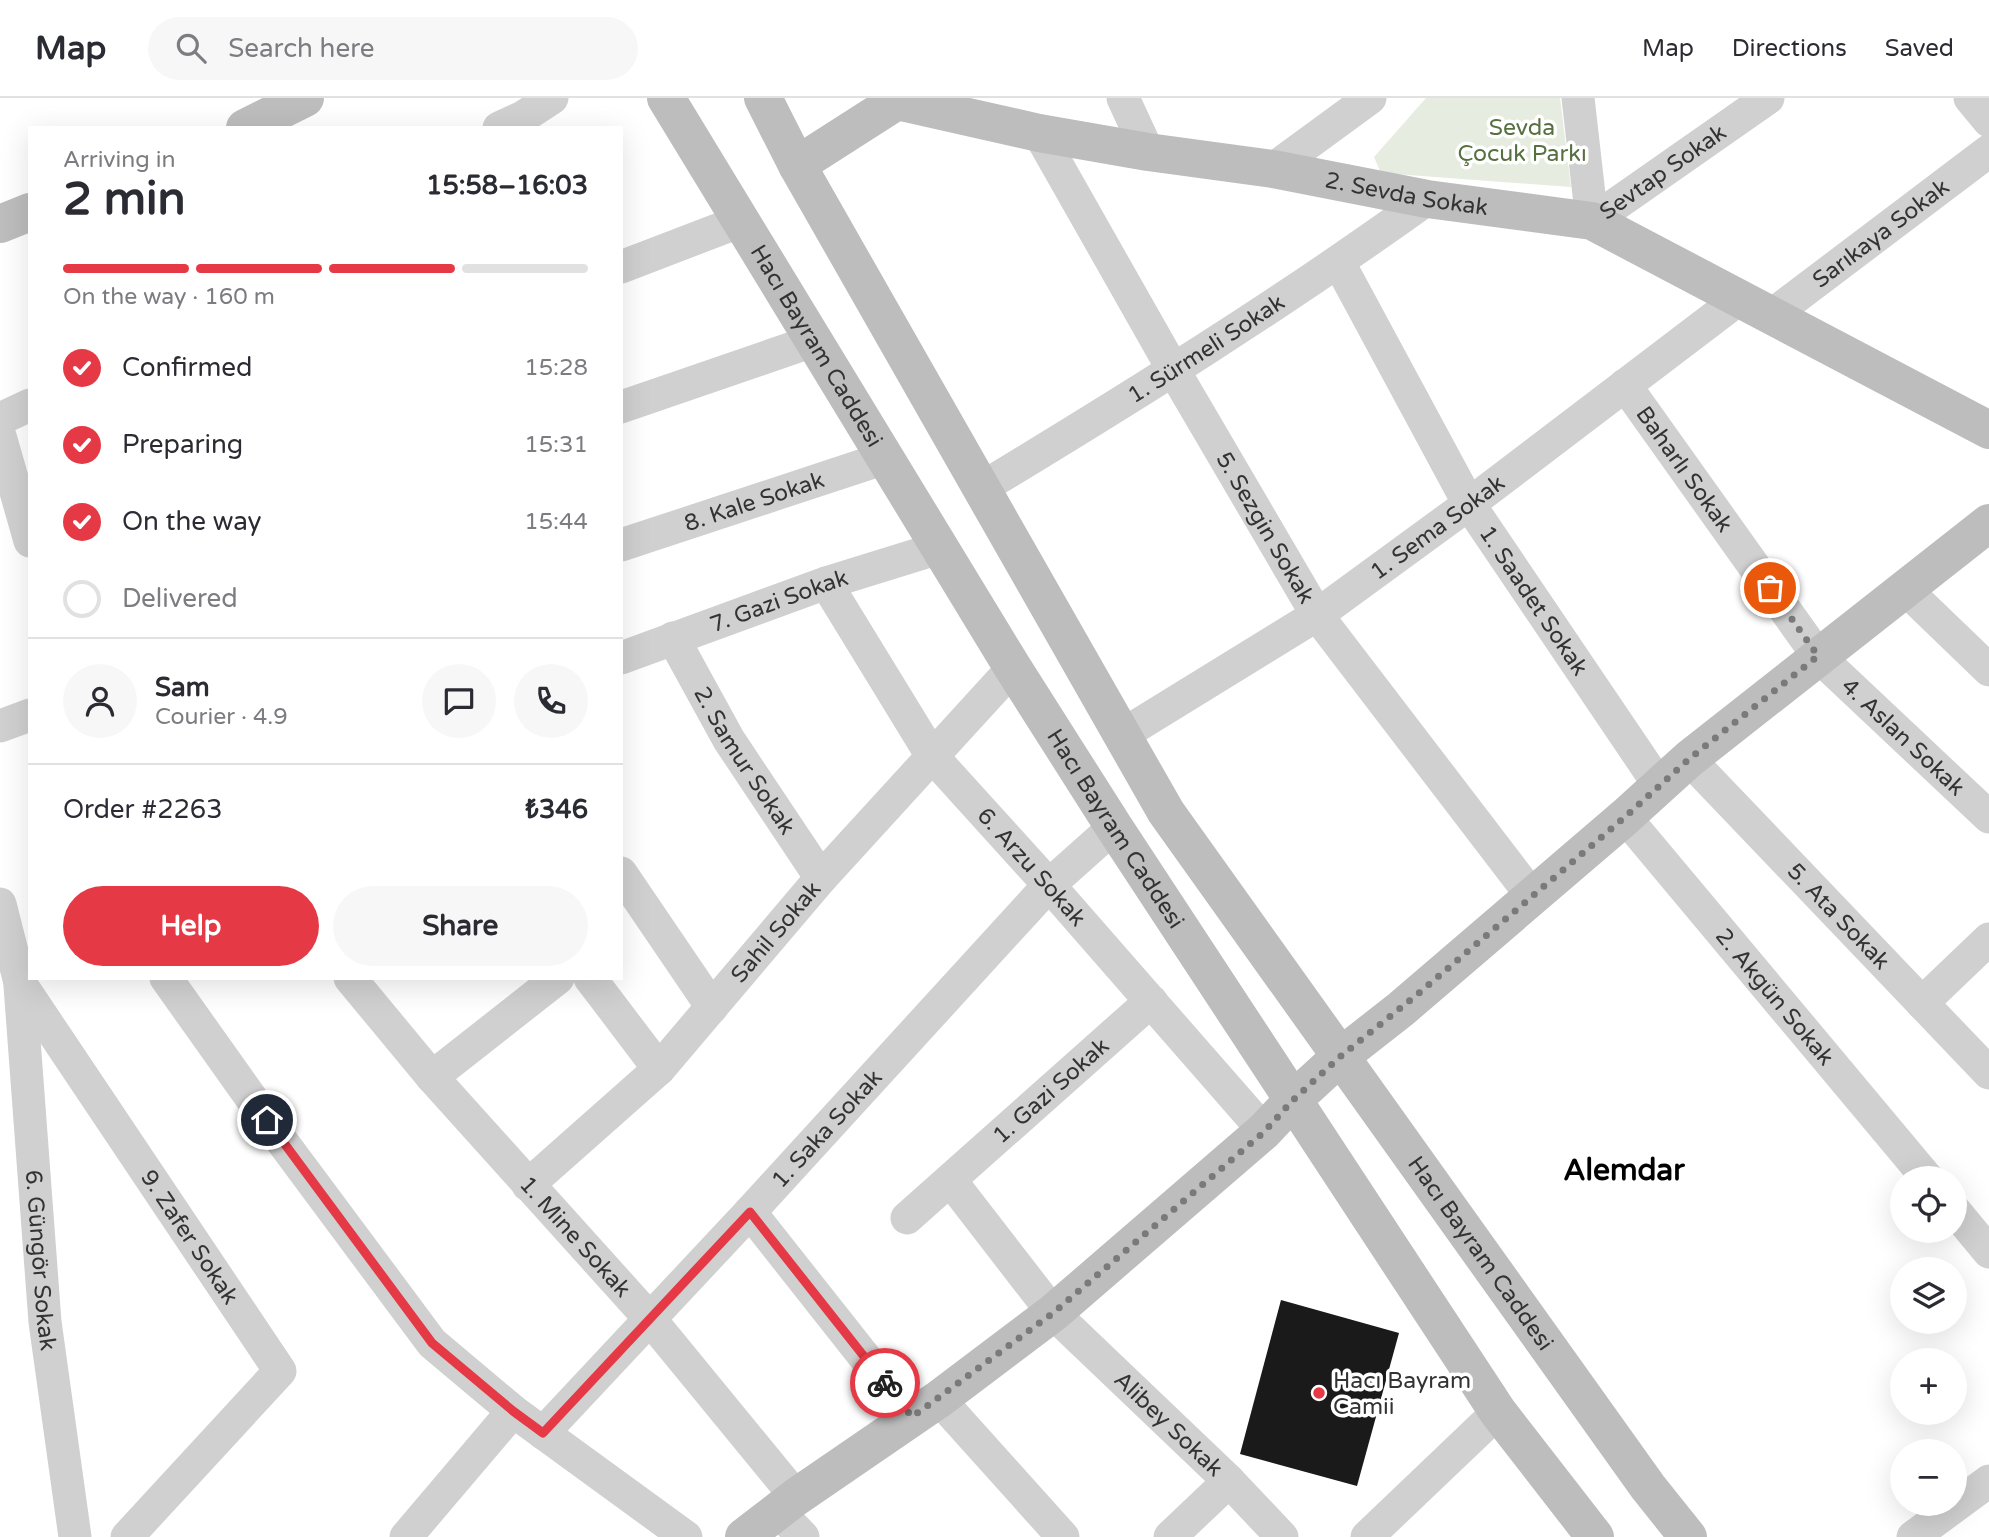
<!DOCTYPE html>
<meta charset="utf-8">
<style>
:root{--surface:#fff;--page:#f7f7f7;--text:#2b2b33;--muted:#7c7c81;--line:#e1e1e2;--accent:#e63946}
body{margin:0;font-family:"Varela Round",sans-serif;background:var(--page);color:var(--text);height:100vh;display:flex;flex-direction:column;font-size:26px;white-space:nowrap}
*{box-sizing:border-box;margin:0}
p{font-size:23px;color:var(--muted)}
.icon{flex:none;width:38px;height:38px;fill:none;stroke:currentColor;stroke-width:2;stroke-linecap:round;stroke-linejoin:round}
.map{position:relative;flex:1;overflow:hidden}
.side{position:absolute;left:28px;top:28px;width:595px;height:854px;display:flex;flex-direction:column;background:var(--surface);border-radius:0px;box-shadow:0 7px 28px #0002}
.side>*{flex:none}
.buttons{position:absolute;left:1890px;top:1068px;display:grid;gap:14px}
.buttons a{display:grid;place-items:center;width:77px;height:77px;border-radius:50%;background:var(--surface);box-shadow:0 7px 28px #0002;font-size:35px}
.pin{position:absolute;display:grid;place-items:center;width:60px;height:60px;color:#fff;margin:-30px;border:4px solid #fff;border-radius:50%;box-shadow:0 2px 7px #0007}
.courier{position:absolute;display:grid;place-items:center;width:70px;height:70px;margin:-35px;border:5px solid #e63946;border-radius:50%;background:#fff;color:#222;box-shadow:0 2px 9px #0007}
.head em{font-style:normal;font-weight:700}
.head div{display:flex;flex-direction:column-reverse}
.head{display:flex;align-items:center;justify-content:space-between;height:119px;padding:0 35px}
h1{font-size:46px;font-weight:700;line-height:52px}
.bar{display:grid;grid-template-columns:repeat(4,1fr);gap:10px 7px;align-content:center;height:84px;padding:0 35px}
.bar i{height:9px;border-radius:5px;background:var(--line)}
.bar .active{background:var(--accent)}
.bar p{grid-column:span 4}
.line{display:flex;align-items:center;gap:18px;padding:0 35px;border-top:2px solid var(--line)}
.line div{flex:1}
.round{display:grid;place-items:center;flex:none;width:74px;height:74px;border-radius:37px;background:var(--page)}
ol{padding:0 35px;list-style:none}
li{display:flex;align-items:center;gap:21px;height:77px}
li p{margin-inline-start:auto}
li .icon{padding:7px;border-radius:50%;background:var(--accent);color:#fff;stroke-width:4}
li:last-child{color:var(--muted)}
li i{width:38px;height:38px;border:4px solid var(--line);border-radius:50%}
.action{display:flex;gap:14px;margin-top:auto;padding:14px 35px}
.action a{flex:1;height:80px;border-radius:42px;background:var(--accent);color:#fff;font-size:28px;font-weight:700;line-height:80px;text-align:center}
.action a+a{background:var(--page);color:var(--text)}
header{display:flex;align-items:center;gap:42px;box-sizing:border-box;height:98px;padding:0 35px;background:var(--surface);border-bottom:2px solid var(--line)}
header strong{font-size:33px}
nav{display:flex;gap:38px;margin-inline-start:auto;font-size:24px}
.search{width:490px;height:63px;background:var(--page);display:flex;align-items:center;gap:18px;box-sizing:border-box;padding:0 24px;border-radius:38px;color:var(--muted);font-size:26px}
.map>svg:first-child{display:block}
.green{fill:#e6ecdf}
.building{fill:#1a1a1a}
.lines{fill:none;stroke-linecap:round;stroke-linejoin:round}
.street{stroke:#d0d0d0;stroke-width:33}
.secondary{stroke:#bdbdbd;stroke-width:38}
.done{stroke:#7a7a7a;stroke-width:7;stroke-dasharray:0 12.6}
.route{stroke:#e63946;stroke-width:9}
.poi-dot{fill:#e63946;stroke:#fff;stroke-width:2.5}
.labels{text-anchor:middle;stroke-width:7;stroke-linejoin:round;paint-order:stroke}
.park-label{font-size:23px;fill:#56703f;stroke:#fff}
.street-label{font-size:23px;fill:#333;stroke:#fff}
.poi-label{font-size:23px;fill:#333;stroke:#fff;text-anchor:start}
.district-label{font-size:30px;font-weight:bold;fill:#000;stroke:#fff}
</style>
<header>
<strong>Map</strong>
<div class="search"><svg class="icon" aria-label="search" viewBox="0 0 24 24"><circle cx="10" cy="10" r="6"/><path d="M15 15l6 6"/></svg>Search here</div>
<nav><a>Map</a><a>Directions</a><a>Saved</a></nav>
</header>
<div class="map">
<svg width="1989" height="1439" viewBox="0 0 1989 1439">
<rect width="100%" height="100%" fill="#fff"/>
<path class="green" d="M1426,0H1560L1571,89L1381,75L1374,59Z"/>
<path class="building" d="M1281,1202L1399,1235L1357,1388L1240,1356Z"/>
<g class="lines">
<g class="street">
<path d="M1123,0L1148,54"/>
<path id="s1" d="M1578,0L1592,123L1768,0"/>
<path d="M1970,0L1989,23"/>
<path d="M499,30L523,19L552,0"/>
<path id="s2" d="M1039,35L1174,273L1317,517L1532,798"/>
<path d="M1273,71L1370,0"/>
<path id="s3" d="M1339,165L1469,406L1659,687"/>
<path d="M621,169L741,123"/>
<path id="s4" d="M1772,217L1989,53"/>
<path id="s5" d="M1625,287L1818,558L1989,719"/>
<path d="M621,309L813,243"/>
<path d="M0,321L30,307"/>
<path d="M0,338L30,443"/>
<path id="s6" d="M980,391C1132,299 1283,205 1427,101"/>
<path id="s7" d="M621,447L885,360"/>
<path id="s8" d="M826,485L932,658L1049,787L1264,1033"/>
<path d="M1904,490L1989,572"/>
<path id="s9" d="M673,540L729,642L821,780"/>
<path id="s10" d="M621,560L826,485L939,450"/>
<path d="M0,628L30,617"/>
<path id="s11" d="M1122,637L1317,517L1469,406L1740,200"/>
<path id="s12" d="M1689,661L1989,975"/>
<path id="s13" d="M1625,719L1927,1080"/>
<path d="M621,775L712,909"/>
<path id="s14" d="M0,806L20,885L280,1273L127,1439"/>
<path d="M166,880L281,1042L432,1245L513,1313L686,1439"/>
<path id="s15" d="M350,880L432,979L650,1221L796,1399"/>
<path d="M590,880L659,971"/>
<path id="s16" d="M20,888L45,1224L75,1439"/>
<path d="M1922,905L1989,841"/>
<path d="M432,979L558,880"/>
<path id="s17" d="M951,1083L1053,1215L1229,1383L1282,1439"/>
<path id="s18" d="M528,1087L659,971L821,780L1013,570"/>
<path d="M1955,1113L1989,1154"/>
<path d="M750,1114L912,1319"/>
<path id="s19" d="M907,1120L1151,903"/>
<path d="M939,1301L1063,1439"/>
<path id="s20" d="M543,1335L750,1114L1049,787L1114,729"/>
<path d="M778,1413L803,1439"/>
<path d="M406,1439L513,1313"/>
<path d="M1170,1439L1229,1383"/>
<path d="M1367,1439L1498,1314"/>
<path d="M1913,1439L1989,1383"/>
</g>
<g class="secondary">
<path id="s21" d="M666,0L1013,570L1114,729L1498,1314L1595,1439"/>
<path id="s22" d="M763,0L797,67L1166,714L1648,1389L1688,1439"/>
<path d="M245,30L305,0"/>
<path id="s23" d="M797,67L897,3L1039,35L1148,54L1273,71L1427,101L1592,123L1989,332"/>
<path d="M0,126L30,114"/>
<path d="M744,1439L796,1399L939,1301L1053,1215L1264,1033L1293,1002L1341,958L1401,911L1625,719L1689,661L1989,425"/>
</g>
</g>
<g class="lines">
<path class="done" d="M885,1285L912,1319L1053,1215L1264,1034L1293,1002L1341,958L1419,895L1625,719L1689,661L1818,558L1770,490"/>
<path class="route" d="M267,1022L432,1245L513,1313L543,1335L750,1114L885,1285"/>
</g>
<circle class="poi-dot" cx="1319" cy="1295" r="7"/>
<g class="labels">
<g class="park-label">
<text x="1522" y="37">Sevda<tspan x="1522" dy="26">Çocuk Parkı</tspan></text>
</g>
<g class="street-label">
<text dy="8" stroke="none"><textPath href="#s1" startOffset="210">Sevtap Sokak</textPath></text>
<text dy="8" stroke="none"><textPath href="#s23" startOffset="637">2. Sevda Sokak</textPath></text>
<text dy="8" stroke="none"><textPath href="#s4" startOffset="136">Sarıkaya Sokak</textPath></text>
<text dy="8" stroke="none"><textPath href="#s21" startOffset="290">Hacı Bayram Caddesi</textPath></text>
<text dy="8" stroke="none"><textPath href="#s6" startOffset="266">1. Sürmeli Sokak</textPath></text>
<text dy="8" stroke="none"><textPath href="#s5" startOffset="103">Baharlı Sokak</textPath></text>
<text dy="8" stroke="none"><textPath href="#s7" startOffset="140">8. Kale Sokak</textPath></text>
<text dy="8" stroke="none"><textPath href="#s11" startOffset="378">1. Sema Sokak</textPath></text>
<text dy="8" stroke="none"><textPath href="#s2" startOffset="455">5. Sezgin Sokak</textPath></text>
<text dy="8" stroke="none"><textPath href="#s10" startOffset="168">7. Gazi Sokak</textPath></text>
<text dy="8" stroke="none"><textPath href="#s3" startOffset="390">1. Saadet Sokak</textPath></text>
<text dy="8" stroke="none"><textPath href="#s5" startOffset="450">4. Aslan Sokak</textPath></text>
<text dy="8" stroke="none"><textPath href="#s9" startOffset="142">2. Samur Sokak</textPath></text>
<text dy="8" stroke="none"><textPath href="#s21" startOffset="858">Hacı Bayram Caddesi</textPath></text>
<text dy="8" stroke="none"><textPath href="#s8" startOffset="352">6. Arzu Sokak</textPath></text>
<text dy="8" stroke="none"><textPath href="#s12" startOffset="217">5. Ata Sokak</textPath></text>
<text dy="8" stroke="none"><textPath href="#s18" startOffset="355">Sahil Sokak</textPath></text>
<text dy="8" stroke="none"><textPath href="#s13" startOffset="234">2. Akgün Sokak</textPath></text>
<text dy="8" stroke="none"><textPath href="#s19" startOffset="192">1. Gazi Sokak</textPath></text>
<text dy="8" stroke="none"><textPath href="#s20" startOffset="416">1. Saka Sokak</textPath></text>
<text dy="8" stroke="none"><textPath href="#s15" startOffset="343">1. Mine Sokak</textPath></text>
<text dy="8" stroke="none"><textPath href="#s14" startOffset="387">9. Zafer Sokak</textPath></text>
<text dy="8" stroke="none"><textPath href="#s22" startOffset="1362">Hacı Bayram Caddesi</textPath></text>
<text dy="8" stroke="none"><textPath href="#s16" startOffset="275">6. Güngör Sokak</textPath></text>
<text dy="8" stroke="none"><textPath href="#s17" startOffset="327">Alibey Sokak</textPath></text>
</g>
<g class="poi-label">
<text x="1333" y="1290">Hacı Bayram<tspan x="1333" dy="26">Camii</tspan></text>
</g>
<g class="district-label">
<text x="1624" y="1082">Alemdar</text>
</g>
</g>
</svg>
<div class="buttons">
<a><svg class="icon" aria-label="locate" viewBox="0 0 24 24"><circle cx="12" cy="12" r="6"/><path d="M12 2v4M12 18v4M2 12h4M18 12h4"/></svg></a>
<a><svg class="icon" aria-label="layers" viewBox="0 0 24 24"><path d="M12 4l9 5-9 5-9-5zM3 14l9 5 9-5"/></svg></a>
<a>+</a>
<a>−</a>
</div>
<div class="pin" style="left:1770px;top:490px;background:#ea580c"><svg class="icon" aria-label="bag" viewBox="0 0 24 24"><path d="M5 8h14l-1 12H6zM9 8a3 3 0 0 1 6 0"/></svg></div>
<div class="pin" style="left:267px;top:1022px;background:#1f2937"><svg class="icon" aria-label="home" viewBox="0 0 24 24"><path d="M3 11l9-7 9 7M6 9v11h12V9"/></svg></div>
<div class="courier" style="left:885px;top:1285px"><svg class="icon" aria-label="bike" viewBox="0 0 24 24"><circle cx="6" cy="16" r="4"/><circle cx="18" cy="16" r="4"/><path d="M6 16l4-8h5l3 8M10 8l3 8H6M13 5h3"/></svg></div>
<section class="side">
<div class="head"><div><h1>2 min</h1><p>Arriving in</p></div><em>15:58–16:03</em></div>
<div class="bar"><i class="active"></i><i class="active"></i><i class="active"></i><i></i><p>On the way · 160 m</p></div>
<ol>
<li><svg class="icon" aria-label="check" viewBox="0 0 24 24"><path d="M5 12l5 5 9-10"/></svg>Confirmed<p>15:28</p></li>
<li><svg class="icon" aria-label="check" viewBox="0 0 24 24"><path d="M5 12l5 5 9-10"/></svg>Preparing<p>15:31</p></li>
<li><svg class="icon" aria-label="check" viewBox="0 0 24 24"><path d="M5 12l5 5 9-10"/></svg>On the way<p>15:44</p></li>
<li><i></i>Delivered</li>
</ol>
<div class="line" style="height:126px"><a class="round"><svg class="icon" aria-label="person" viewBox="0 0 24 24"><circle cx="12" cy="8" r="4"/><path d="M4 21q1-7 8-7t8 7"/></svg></a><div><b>Sam</b><p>Courier · 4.9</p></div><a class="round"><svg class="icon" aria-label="chat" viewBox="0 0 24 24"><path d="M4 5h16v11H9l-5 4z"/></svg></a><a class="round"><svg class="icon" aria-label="phone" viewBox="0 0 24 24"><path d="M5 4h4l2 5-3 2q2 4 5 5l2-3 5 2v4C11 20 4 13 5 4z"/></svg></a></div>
<div class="line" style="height:91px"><div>Order #2263</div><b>₺346</b></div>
<div class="action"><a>Help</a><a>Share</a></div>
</section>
</div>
